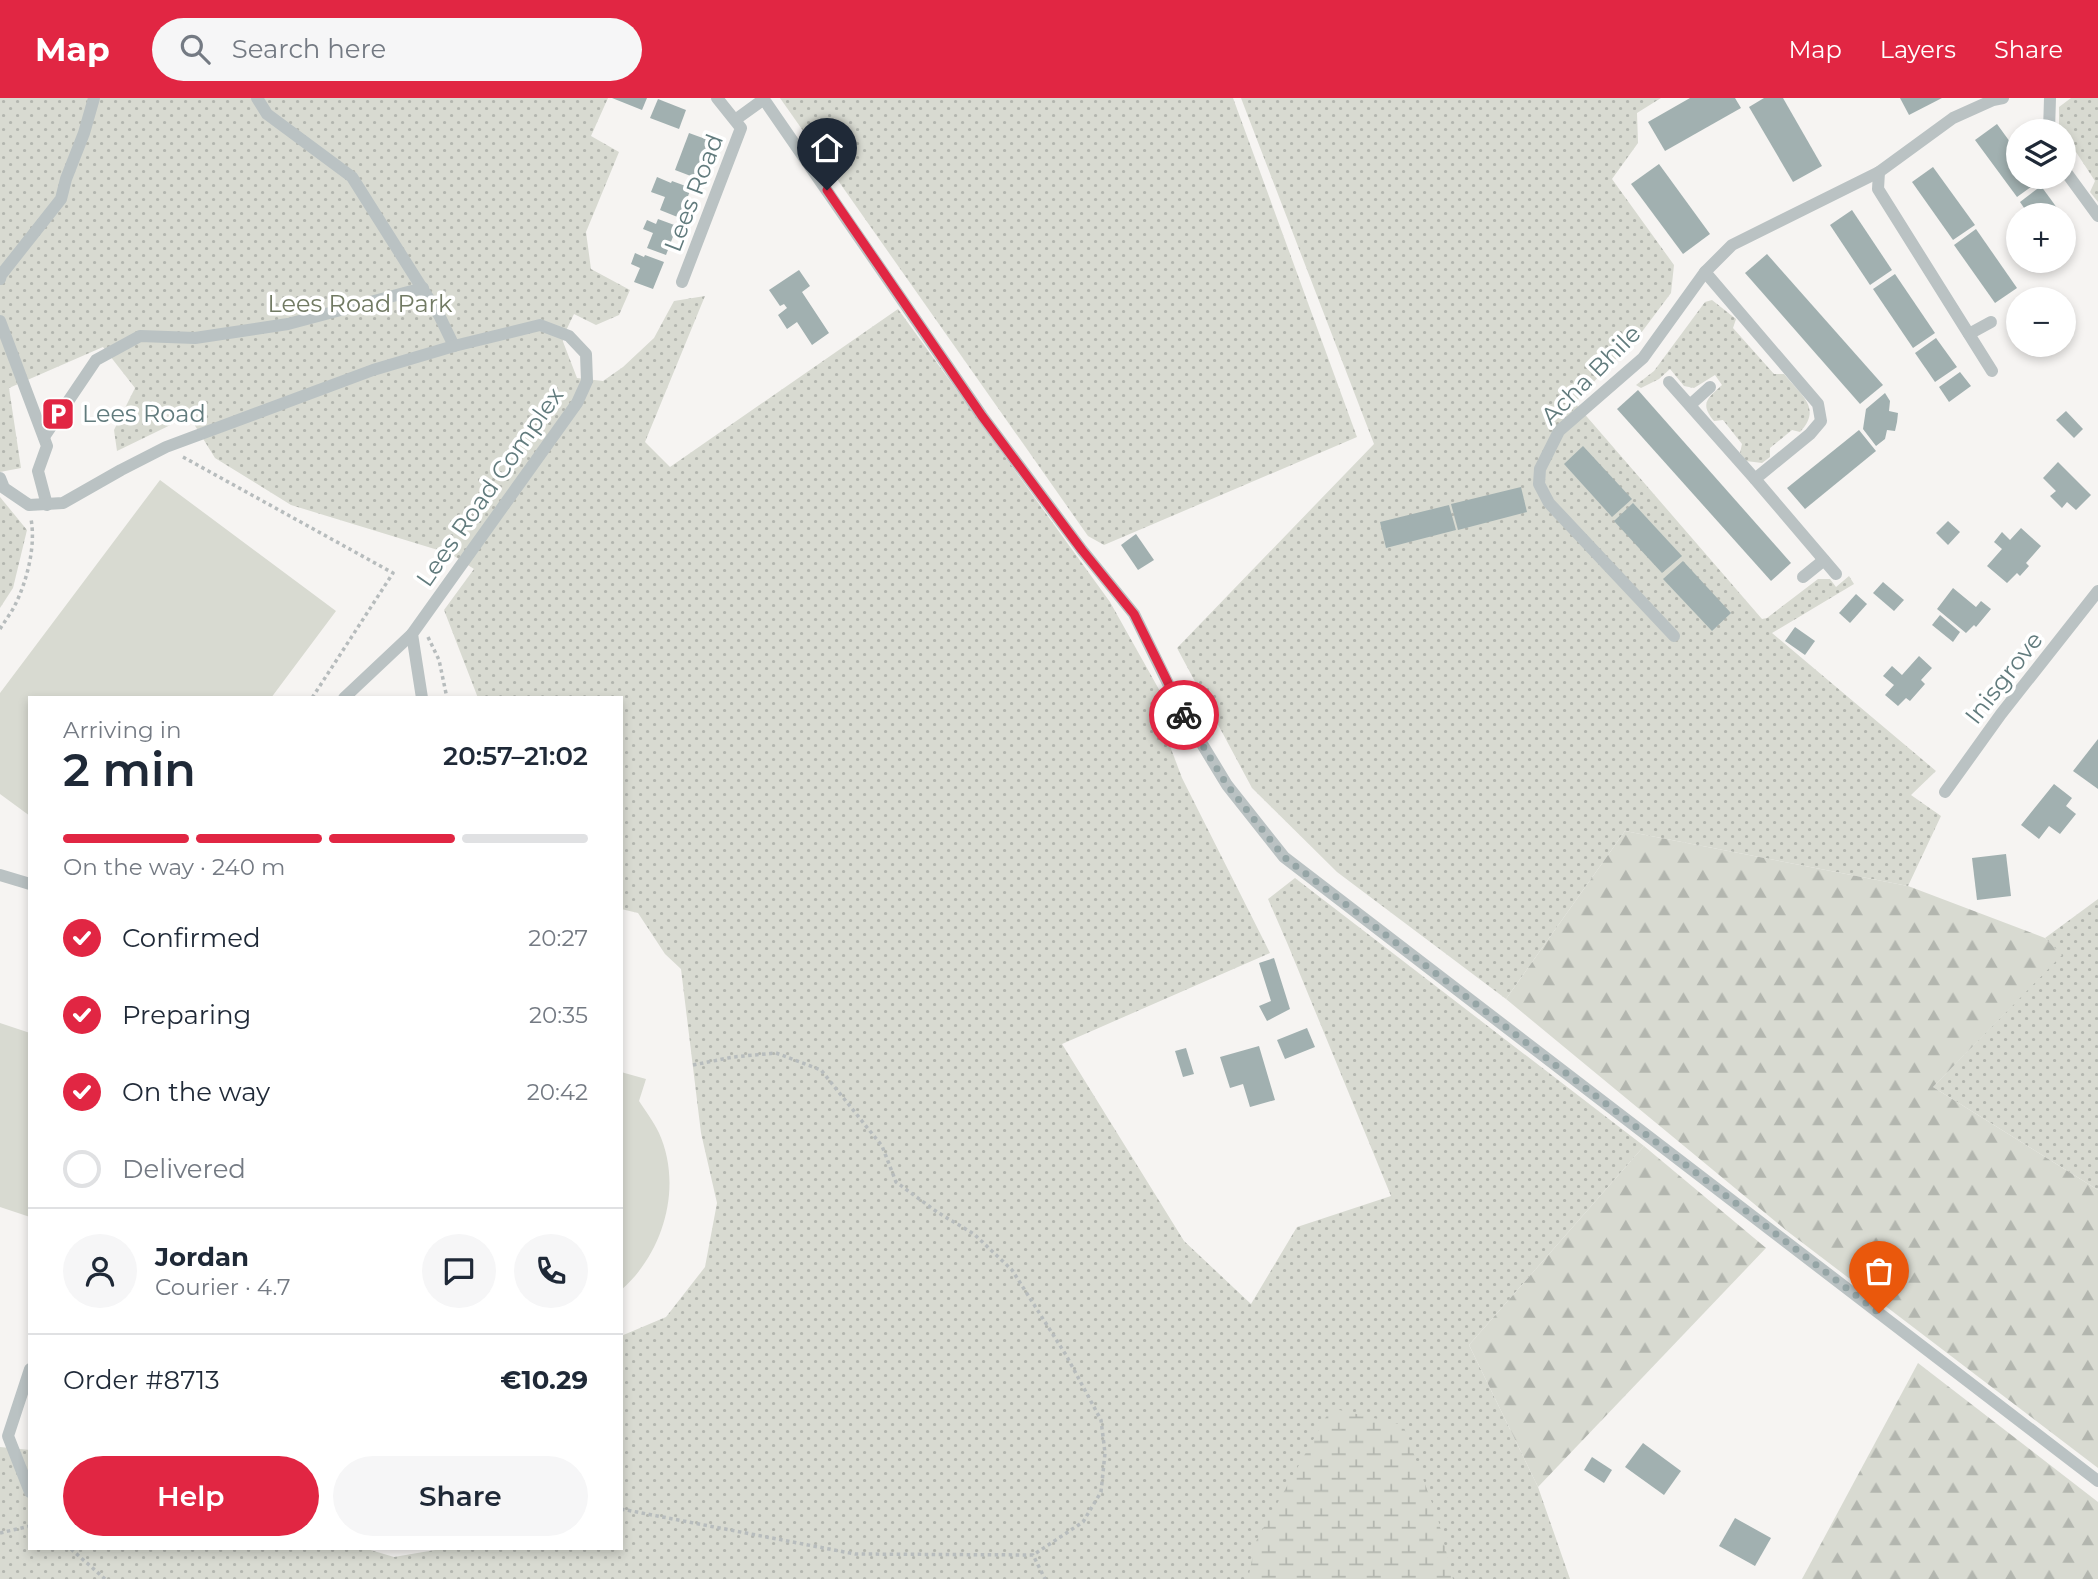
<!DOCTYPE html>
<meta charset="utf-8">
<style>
:root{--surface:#fff;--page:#f6f6f7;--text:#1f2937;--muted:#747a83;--line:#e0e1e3;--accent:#e12643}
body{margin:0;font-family:Montserrat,sans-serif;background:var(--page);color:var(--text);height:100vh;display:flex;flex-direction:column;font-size:26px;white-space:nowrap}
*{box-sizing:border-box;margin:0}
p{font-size:23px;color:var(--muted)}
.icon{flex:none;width:38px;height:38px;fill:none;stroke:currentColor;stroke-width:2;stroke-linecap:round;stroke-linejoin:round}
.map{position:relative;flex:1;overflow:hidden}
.panel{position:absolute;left:28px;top:598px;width:595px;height:854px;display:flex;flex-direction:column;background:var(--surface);border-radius:0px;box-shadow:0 4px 10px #0003}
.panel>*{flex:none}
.buttons{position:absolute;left:2006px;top:21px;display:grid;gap:14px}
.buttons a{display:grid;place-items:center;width:70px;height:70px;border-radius:50%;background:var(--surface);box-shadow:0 4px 10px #0003;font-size:35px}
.pin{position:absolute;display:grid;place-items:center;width:60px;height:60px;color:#fff;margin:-72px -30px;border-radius:50% 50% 50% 0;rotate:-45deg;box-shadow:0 0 7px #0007}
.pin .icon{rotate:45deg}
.courier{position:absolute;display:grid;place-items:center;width:70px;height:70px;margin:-35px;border:5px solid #e12643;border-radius:50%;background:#fff;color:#222;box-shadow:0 2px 9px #0007}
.summary em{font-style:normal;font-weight:600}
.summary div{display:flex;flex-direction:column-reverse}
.summary{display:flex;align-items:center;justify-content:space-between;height:119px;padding:0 35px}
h1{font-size:46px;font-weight:600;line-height:52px}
.bar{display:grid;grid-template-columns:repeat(4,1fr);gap:10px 7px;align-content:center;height:84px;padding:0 35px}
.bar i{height:9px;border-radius:5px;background:var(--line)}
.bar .selected{background:var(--accent)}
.bar p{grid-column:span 4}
.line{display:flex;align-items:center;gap:18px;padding:0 35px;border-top:2px solid var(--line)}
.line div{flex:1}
.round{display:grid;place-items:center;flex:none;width:74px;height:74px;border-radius:37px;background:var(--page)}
ol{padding:0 35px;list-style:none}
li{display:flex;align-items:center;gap:21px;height:77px}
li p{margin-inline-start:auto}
li .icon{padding:7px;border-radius:50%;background:var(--accent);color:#fff;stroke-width:4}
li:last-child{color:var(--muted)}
li i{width:38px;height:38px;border:4px solid var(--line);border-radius:50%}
.action{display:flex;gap:14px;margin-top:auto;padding:14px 35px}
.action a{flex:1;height:80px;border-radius:42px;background:var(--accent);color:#fff;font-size:28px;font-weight:600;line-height:80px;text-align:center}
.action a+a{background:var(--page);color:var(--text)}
header{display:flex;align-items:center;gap:42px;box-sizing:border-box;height:98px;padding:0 35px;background:var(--accent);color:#fff}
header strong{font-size:33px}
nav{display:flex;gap:38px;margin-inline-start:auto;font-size:24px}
.search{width:490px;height:63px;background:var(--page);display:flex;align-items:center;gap:18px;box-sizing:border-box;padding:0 24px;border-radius:38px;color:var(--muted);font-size:26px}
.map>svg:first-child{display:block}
.grass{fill:url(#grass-dots)}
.forest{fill:url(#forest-firs)}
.wetland{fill:url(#wetland-marsh)}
.pitch{fill:#d8dad1}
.building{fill:#a1b0b0}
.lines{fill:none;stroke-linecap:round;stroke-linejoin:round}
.path{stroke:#b7bcbd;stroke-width:3.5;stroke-dasharray:3.5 3.5;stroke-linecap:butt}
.minor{stroke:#bac2c3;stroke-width:12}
.done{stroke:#95a5a6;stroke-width:7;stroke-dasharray:0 12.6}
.route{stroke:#e12643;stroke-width:9}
.labels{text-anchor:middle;stroke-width:7;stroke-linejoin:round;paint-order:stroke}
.street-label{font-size:24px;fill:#617b7d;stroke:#fff}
.park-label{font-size:24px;fill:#717a63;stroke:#fff}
.poi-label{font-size:24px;fill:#617b7d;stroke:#fff;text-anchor:start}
</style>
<header>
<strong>Map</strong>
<div class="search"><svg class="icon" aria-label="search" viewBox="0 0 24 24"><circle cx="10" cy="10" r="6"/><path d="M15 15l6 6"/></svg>Search here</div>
<nav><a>Map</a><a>Layers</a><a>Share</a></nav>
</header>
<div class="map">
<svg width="2098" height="1481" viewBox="0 0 2098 1481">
<defs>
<pattern id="grass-dots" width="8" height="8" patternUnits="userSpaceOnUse" patternTransform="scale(1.75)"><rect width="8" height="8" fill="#d8dad1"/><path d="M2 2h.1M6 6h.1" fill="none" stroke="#b3b6af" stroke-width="1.8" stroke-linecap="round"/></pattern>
<pattern id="forest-firs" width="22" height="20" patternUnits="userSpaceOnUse" patternTransform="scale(1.75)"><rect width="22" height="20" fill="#d8dad1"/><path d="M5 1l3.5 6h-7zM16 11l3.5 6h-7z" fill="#b3b6af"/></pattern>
<pattern id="wetland-marsh" width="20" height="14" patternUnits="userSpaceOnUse" patternTransform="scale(1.75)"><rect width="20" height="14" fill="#d8dad1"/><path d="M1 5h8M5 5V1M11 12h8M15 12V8" fill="none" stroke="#b3b6af"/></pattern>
</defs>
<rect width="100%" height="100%" fill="#f6f4f2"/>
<g class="grass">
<path d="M0,0H608L591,38L619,54L586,134L591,171L630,192L619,217L596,227L574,216L562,241L577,280L603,283L623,269L654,240L674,203L705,198L645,344L670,369L898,211L1110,504L1166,604L1170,648L1182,680L1270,855L1062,946L1184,1143L1251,1206L1297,1129L1391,1098L1288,847L1268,801L1295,780L1644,1048L1469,1247L1538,1389L1570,1481H0V1349L30,1352V1451H367L394,1459L441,1451H621V1238L666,1219L705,1169L717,1105L701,1035L681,871L665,856L638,815L621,811V600H478L444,512L474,471L451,456L291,407L215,360L189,318L117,353L114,332L135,290L103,249L9,290L21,370L0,374Z"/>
<path d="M780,0H1233L1357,339L1104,447L1088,438Z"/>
<path d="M1241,0H1661L1637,15L1638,45L1612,81L1674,167L1671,195L1632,247L1609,267L1575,305L1762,521L1767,520L1818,481H1830L1836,489L1849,478L1854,486L1772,535L1936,673L1911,697L1941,718L1908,788L1625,733L1506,901L1337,774L1252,690L1177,550L1374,346Z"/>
<path d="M2071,0H2098V104L2090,94L2095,83L2076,54L2066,52L2063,45V33H2059V9Z"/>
<path d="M1712,202L1736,221L1733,230L1774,276H1784C1800,296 1823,310 1800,334L1792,332L1770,350V359L1762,365L1746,363L1740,355L1742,346L1723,322L1714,323C1699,305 1708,300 1722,287L1715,277L1694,290L1684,288L1670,271L1659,281L1641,290L1636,287L1654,273L1705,204Z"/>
<path d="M0,399L27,432L13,490L0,510Z"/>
<path d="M2098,801V1092L1933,989L2061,857L2045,840Z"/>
</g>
<g class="forest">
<path d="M1625,733L1908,788L2045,840L2062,857L1933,989L2098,1092V1370L1787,1133L1506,901Z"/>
<path d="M1644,1048L1766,1150L1538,1389L1469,1247Z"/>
<path d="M1918,1265L2098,1404V1481H1802Z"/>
</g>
<path class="wetland" d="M1331,1310L1403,1327L1438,1421L1453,1481H1248L1256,1443Z"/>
<g class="pitch">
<path d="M160,382L336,513L271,600H30V718L0,696V595Z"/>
<path d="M0,925L30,935V1119L0,1109Z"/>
<path d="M621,974L646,981L639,1003C646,1014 654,1024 659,1035C683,1088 664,1155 621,1192Z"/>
</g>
<g class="building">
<path d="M612,0H647L642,12Z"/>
<path d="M1690,0H1735L1741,10L1665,53L1648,24Z"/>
<path d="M1764,0H1783L1822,68L1793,84L1749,9Z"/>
<path d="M1900,0H1942L1909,17Z"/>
<path d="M658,1L686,12L679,31L650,20Z"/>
<path d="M1997,26L2018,55V79H2035L2038,84L2017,99L1975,42Z"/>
<path d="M689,35L711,43L696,80L675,72Z"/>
<path d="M1659,66L1710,136L1683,156L1631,86Z"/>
<path d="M1933,69L1975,127L1953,142L1912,84Z"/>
<path d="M657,79L671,85L672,83L691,90L680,120L660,112L665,99L651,94Z"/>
<path d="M2041,88L2052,103L2062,117H2029L2020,104Z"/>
<path d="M1852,112L1892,172L1870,187L1830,127Z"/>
<path d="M658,121L677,128L666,157L647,150L653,135L643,131L647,122L656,126Z"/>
<path d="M2065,122L2075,136L2063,145V123Z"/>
<path d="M1976,131L2017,190L1995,205L1954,147Z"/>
<path d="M635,155L644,159L645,157L664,164L653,191L634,184L640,170L631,166Z"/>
<path d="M1767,156L1883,287L1860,306L1745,175Z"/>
<path d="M799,172L810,188L802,194L829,235L812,247L797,224L787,231L778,217L787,210L784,206L780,208L769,192Z"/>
<path d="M1895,176L1935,235L1913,250L1873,191Z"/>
<path d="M1936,240L1957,269L1935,284L1915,255Z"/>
<path d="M1960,274L1971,288L1949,304L1939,289Z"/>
<path d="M1638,292L1791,465L1771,483L1617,311Z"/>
<path d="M1885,295L1890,303L1889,313L1898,315L1897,324L1895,333L1887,332L1885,341L1876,348L1863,331L1866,311Z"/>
<path d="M2066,313L2083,331L2074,340L2056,322Z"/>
<path d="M1859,332L1876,353L1805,411L1787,390Z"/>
<path d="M1583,348L1632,401L1612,419L1564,366Z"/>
<path d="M2058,364L2091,397L2076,412L2067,404L2062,410L2050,398L2056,393L2043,380Z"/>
<path d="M1521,389L1527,414L1458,432L1451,406Z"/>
<path d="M1633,405L1682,458L1662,475L1614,423Z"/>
<path d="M1449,407L1456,432L1386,450L1380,424Z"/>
<path d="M1948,423L1960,434L1948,447L1936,435Z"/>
<path d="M2021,430L2041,448L2026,465L2029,468L2020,478L2017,475L2007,485L1987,468L2002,451L1994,444L2002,434L2010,442Z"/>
<path d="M1136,436L1154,462L1138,472L1121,447Z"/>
<path d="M1683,463L1731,515L1712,533L1663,481Z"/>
<path d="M1883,484L1904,502L1894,513L1873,495Z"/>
<path d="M1953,490L1976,509L1981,503L1991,511L1976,529L1974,527L1966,535L1937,511Z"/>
<path d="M1856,496L1867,506L1850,525L1839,515Z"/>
<path d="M1940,517L1960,534L1953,544L1932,527Z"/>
<path d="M1795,529L1815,543L1805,557L1785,543Z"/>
<path d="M1919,558L1932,570L1921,582L1925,586L1910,603L1906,600L1898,608L1885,597L1894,587L1883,578L1892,568L1902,577Z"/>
<path d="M2098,641V691L2073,673Z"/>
<path d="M2054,686L2072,700L2066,708L2076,716L2060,736L2049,728L2039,741L2021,727Z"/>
<path d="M2006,756L2011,798L1977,802L1972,760Z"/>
<path d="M1274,860L1290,911L1267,923L1259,908L1271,903L1259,865Z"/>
<path d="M1307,930L1315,949L1285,961L1277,942Z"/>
<path d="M1259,948L1275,1002L1250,1009L1243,986L1230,990L1220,959Z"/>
<path d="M1186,950L1194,976L1183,979L1175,953Z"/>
<path d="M1643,1345L1681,1373L1664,1397L1625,1369Z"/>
<path d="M1592,1359L1612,1372L1604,1385L1584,1372Z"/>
<path d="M1735,1420L1771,1440L1755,1468L1719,1448Z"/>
</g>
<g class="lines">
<g class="path">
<path d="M183,359L393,475L312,600"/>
<path d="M0,531C5,523 11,515 15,507C27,483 36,448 31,421"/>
<path d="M428,539L439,562L447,600"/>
<path d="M693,967L733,959L776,955L821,972L882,1048L896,1084L937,1114L974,1136L1012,1172L1066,1257L1101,1322L1105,1355L1101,1394L1083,1424L1033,1457"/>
<path d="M621,1411L855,1456L1033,1457L1045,1481"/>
<path d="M0,1435L30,1428"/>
<path d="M71,1451L105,1481"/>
</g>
<g class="minor">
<path d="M257,0L267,16L352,79L439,217L454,248"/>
<path d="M763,0L982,318L1082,452L1134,516L1179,608L1227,687L1284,759L2098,1383"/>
<path d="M735,22L764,1"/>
<path d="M2049,33L2050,0"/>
<path d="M2063,70L2098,118"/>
<path d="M1879,74L1878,91L1992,273"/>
<path d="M0,181L1,177L61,101L66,81L84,35L94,0"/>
<path d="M682,184L741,30L717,0"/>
<path d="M0,223L47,348L38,373L47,407"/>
<path d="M1969,236L1991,224"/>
<path d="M1669,284L1755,381"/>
<path d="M1690,307L1710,289"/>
<path d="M44,339L96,262L140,238L195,240L288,226L423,190"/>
<path d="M0,380L4,390L29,407L63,405L121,372L166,349L373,272L454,248L540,227L569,238L586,256L587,283L577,305L412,536L422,600"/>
<path d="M1836,476L1755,381L1810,336L1821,323L1818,306L1705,174L1732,147L1879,74L1953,20L1993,2L2003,0"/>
<path d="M1803,479L1824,462"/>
<path d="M1674,538L1549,405L1539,386L1540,371L1559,333L1643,260L1705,174"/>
<path d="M344,600L412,536"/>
<path d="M1945,694L2001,616L2098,493"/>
<path d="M0,777L30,786"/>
<path d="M30,1271L8,1338L30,1394"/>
</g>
</g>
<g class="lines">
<path class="done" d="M1184,617L1227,687L1284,759L1879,1215"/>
<path class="route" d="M827,92L982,318L1082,452L1134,516L1184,617"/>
</g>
<defs>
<symbol id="parking-square" viewBox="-11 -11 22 22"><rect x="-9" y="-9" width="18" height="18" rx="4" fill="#e12643" stroke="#fff"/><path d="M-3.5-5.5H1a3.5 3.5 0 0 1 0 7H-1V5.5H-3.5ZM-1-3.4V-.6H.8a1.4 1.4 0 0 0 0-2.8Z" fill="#fff"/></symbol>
</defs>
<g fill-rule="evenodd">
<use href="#parking-square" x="39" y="297" width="38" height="38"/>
</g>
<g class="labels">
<g class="street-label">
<text transform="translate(694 95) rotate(-69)" y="8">Lees Road</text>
<text transform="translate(1591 277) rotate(-45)" y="8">Acha Bhile</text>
<text transform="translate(490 389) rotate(-55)" y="8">Lees Road Complex</text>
<text transform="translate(2004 580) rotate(-52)" y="8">Inisgrove</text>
</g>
<g class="park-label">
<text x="360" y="214">Lees Road Park</text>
</g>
<g class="poi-label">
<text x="82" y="324">Lees Road</text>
</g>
</g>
</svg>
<div class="buttons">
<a><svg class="icon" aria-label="layers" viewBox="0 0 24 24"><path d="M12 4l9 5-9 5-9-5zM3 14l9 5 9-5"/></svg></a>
<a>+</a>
<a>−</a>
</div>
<div class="pin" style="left:1879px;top:1215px;background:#ea580c"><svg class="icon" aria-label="bag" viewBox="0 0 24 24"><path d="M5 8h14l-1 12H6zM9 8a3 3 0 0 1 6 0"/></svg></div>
<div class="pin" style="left:827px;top:92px;background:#1f2937"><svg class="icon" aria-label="home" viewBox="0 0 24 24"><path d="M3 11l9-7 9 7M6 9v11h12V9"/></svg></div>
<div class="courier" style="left:1184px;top:617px"><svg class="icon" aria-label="bike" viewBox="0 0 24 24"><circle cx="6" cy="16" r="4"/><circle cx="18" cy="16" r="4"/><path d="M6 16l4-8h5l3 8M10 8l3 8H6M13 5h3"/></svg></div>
<section class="panel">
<div class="summary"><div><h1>2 min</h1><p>Arriving in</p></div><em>20:57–21:02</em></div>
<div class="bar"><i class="selected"></i><i class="selected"></i><i class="selected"></i><i></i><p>On the way · 240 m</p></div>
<ol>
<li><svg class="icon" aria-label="check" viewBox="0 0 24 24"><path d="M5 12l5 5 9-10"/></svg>Confirmed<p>20:27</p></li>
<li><svg class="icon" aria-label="check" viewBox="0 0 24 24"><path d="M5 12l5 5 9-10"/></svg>Preparing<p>20:35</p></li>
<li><svg class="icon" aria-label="check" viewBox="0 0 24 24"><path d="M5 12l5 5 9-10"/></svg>On the way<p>20:42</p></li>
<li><i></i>Delivered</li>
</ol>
<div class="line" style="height:126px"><a class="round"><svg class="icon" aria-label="person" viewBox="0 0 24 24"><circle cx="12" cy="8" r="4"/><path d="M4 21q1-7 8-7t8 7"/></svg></a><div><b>Jordan</b><p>Courier · 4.7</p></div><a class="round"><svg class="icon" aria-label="chat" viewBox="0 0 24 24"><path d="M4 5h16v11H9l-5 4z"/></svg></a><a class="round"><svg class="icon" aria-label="phone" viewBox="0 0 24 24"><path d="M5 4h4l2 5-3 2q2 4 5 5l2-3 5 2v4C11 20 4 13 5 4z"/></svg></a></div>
<div class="line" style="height:91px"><div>Order #8713</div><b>€10.29</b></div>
<div class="action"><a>Help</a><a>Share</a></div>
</section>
</div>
